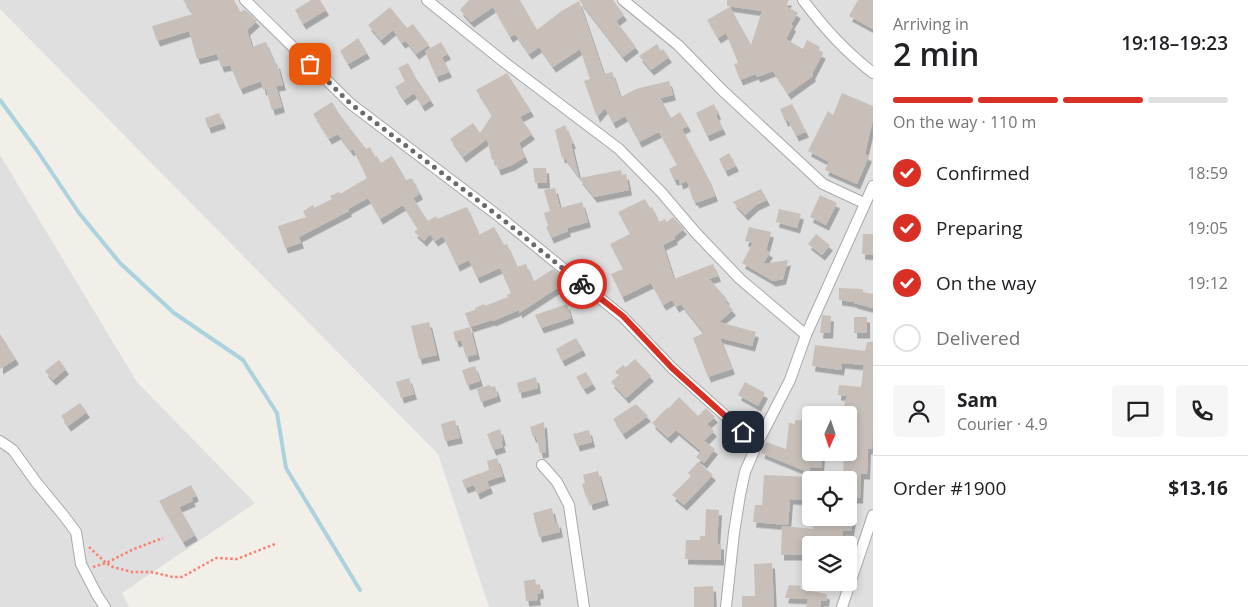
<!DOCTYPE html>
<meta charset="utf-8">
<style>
:root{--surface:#fff;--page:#f6f6f6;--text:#202124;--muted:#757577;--line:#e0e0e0;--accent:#d93025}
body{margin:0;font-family:"Open Sans",sans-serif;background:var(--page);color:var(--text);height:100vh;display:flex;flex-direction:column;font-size:19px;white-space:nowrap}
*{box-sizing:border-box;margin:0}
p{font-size:16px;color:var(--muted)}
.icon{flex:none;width:28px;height:28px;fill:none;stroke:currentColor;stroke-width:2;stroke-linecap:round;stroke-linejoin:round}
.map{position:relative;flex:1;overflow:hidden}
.details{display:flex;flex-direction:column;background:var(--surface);width:375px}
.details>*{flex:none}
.needle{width:32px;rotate:183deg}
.buttons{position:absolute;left:802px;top:406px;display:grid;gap:10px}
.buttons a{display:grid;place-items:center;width:55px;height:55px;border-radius:5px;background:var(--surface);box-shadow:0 2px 8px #0003;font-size:25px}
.pin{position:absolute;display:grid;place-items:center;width:42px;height:42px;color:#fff;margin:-21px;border-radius:10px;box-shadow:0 2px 8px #0006}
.courier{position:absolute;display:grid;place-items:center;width:50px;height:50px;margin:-25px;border:4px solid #d93025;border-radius:50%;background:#fff;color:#222;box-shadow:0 1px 6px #0007}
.headline em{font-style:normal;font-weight:600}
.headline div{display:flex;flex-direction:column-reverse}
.headline{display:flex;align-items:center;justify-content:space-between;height:85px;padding:0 20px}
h1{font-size:32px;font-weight:600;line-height:38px}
.bar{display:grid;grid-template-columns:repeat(4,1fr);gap:8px 5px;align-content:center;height:60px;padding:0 20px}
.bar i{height:6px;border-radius:4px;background:var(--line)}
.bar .active{background:var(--accent)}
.bar p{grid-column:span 4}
.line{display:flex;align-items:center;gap:12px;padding:0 20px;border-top:1px solid var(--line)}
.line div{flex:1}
.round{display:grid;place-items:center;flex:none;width:52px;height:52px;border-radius:5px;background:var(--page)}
ol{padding:0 20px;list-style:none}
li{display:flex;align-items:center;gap:15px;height:55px}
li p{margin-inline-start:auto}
li .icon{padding:5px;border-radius:50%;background:var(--accent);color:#fff;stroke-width:4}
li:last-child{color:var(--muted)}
li i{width:28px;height:28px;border:2px solid var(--line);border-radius:50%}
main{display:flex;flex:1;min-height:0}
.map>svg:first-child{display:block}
.residential{fill:#e0dfdf;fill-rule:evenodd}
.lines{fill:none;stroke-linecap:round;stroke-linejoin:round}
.stream{stroke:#aad3df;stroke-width:4}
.building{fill:#c7bfb8;filter:url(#shadow)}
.minor-casing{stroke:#a9a9a9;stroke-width:12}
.path{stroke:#fa8072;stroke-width:2.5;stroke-dasharray:2.5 2.5;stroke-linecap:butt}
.minor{stroke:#fff;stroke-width:10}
.done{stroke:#6b6a68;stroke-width:5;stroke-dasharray:0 9}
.route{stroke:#d93025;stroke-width:6}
</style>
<main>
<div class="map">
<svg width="873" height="607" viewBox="0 0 873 607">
<defs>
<filter id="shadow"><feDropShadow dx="3" dy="5.5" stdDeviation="0" flood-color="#0004"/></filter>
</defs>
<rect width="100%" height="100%" fill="#f2efe9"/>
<g class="residential">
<path d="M0,0H873V607H489L438,454L0,9ZM811,415H849V452H811ZM811,480H849V518H811ZM811,545H849V582H811Z"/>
<path d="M0,155L137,382L255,503L122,593L129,607H0Z"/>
</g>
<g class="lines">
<path class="stream" d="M0,100L36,149L79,213L120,263L174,313L243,360L277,413L286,468L360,590"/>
</g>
<g class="building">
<path d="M183,0H234L240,12L245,10L257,21L247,30L252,47L266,42L275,64L277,63L283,85L276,86L282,107L272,110L266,89L263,90L261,81L240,89L230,65L221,67L217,54L197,59L189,31L157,41L152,26L193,14Z"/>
<path d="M311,0H320L326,10L303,24L295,10Z"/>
<path d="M469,0H520L537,30L560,12L579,1L604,74L612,72L619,92L617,94L620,93L621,97L636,89L669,81L673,95L660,98L671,118L680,112L688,126L682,129L708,178L715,196L696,203L695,200H693L687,181L680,184L679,179L674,180L669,169L677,165L659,132L639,142L625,116L613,123L605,108L597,117L584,81L590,79L580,49L553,67L539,47L529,54L515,34L510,37L493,7L471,22L460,10Z"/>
<path d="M579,0H613L624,15L616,21L636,47L623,57Z"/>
<path d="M727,0H789L786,6L798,13L791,24L793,26L786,39L803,49L807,40L820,47L818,51L823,53L812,74L813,76L788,94L773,71L757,77L756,74L740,80L734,64L738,63L726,33L718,38L707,20L730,7L751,45L762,11L727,6Z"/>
<path d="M858,0H873V29L849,16Z"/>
<path d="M390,7L407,28L413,24L429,45L416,54L406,41L402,43L393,30L381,40L368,25Z"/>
<path d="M358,38L367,53L348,64L340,51Z"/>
<path d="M441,42L448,54L442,57L449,72L436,77L425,51Z"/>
<path d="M657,44L661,51L663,49L669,57L651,70L639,56Z"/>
<path d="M408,63L415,77L431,100L422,106L414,93L404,100L395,87L405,81L398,68Z"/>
<path d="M507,73L531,111L520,117L532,134L519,143L525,157L512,165L498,170L494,159L492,160L487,139L463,157L450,139L473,123L480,133L492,115L476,90Z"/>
<path d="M842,93L873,106V119L865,154L869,156L857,184L825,170L829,162L808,151L828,111L833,115Z"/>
<path d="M332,102L340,115L366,149L370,147L375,157L377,156L381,163L392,156L406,180L412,178L420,194L413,198L428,221L436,216L437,219L467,207L479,235L494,227L504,245L507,244L517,267L526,264L533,282L553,269L559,274L565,283L519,313V310L493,321L492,320L470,327L465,313L475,310V308L484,304L485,306L508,297L507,295L511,293L500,268L477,278L469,260L457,266L443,236L435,241L430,234L424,241L414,232L418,229L403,205L380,219L368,198L348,209L349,211L299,237L301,243L285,248L278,226L306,217L303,211L313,205L314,208L332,199L330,196L339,192L340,194L367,178L353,149L351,151L338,134L329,139L313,114Z"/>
<path d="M714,104L718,114L716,115L723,129L707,136L696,113Z"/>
<path d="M792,104L806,132L796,136L788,120L785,121L780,109Z"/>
<path d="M219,113L223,123L208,128L205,118Z"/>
<path d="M565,125L573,143L571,144L579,177L564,157L562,158L555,130Z"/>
<path d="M729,153L736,166L725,171L719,159Z"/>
<path d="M533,168H546L547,183H535Z"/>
<path d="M621,170L622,175L626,174L629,190L594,197L579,178Z"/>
<path d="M555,188L560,208L582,202L588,222L567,228L568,231L551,238L546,227L548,226L544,213L550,211L544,190Z"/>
<path d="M761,189L767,200L756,205L745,215L733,202Z"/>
<path d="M820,195L837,203L826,225L810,217Z"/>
<path d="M645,199L650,208L652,207L659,222L665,219L667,222L673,217L684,229L674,237L675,239L663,245L674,279L713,264L718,276L709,279L727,299L725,301L733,310L719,322L756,332L752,346L720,338L732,369L708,377L693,338L704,333L681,304L676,307L672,300L663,305L651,283L622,297L611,274L623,269L610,244L630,234L618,212Z"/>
<path d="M779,209L801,214L797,228L776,222Z"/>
<path d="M749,227L771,232L766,250L770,252L763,264L788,260L783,279L773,281L742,263L753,243L745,241Z"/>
<path d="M816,234L830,245L822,255L808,244Z"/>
<path d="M863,234H873V255L862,254Z"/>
<path d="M839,288L863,289V292L873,294V308L854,303V302L839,300Z"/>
<path d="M567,304L571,318L541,328L535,315Z"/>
<path d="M822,315L831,316L830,333H820Z"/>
<rect x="854" y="317" width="13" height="16"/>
<path d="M429,322L437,355L419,359L411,326Z"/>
<path d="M470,327L477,354L466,357L461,340L456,342L453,332Z"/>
<path d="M0,334L16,359L0,369Z"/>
<path d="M576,338L583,350L562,361L556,349Z"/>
<path d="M867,342H873L872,449H868L867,474H861L860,498H849V480H843L844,453H849V415H841L847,396L838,395L839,385L861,387L864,365L842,363L841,370L812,366L815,345L865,351Z"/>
<path d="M635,359L651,376L626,398L611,382L619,375L615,372L623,365L626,367Z"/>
<path d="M59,360L66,369L53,380L45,371Z"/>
<path d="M475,366L480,381L467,385L462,370Z"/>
<path d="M586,372L593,384L584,389L576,377Z"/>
<path d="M536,377L538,388L519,393L517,383Z"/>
<path d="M409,378L414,394L401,398L396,382Z"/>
<path d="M745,382L765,393L758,406L738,395Z"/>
<path d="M490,385L491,387L495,386L498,396L481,402L477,389Z"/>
<path d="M679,397L698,416L706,408L715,417L707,424L714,431L704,441L715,449L704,463L696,457L701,451L676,430L668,438L652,423L668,407L669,408Z"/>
<path d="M80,403L87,412L68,426L61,416Z"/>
<path d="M636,404L648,416L623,434L613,419Z"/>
<path d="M455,420L460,438L445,441L441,424Z"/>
<path d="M795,420L810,421L811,452H822L821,468L810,467V473L761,453L766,442L786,449L789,423L795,424Z"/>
<path d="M544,422L546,452L540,453L536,436L533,437L530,427Z"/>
<path d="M500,429L503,440L501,441L503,447L493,450L487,434Z"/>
<path d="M589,430L592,442L577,446L573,434Z"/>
<path d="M497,458L503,476L487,481L490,488L477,494L474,485L465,488L462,480L489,470L487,461Z"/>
<path d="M698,462L713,475L684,505L672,495L691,476L688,473Z"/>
<path d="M598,471L606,500L590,505L588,497L586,498L582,484L585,483L583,475Z"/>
<path d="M764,475L810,477L809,500L790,499L788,525L753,522L755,505H762Z"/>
<path d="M191,485L196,496L191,498L193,501L179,507L195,535L183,542L159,501Z"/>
<path d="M552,508L555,523L558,522L560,532L539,537L533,513Z"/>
<path d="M706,509L719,510L717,544H721V560L685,559L686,540H700V536H705Z"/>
<path d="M814,518H853L851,531L843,530L841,543L815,542V544L809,543L808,549L805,548L803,555H781L782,526L813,529Z"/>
<path d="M772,563L774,607H742V596H755L754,564Z"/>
<path d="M535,579L536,585L540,584L541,593L537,594L538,600L526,601L524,581Z"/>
<path d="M789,585L801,586L800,589L827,594L826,601H821L820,607H806L808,599L785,598Z"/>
<path d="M713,586L714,607H694V587Z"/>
</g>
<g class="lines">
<defs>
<g id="minor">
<path d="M245,0L351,104L501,218L623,317L672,368L757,444"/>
<path d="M427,0L504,62L619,149L661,192L696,233L740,279L806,335"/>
<path d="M623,0L678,45L723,91L823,184L864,203"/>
<path d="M803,0C825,29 844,50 873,73"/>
<path d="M0,441L13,450L36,482L64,516L76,532L81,564L97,595L105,607"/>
<path d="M542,465L557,482L569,505L584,607"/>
<path d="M726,607L734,533L740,495L745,472L757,444L790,380L806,335L873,186"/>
<path d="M842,607L873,515"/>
</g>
</defs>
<use href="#minor" class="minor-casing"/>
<g class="path">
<path d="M89,547L106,563L134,549L163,538"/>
<path d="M93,567L106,563L113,567L132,572H151L173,577H182L216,558L237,559L275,544"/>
</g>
<use href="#minor" class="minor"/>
</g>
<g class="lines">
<path class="done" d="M310,64L351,104L501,218L582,284"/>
<path class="route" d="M582,284L623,316L672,368L743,432"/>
</g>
</svg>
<div class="buttons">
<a><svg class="needle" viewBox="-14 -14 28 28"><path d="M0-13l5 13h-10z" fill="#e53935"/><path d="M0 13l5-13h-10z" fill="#757577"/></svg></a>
<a><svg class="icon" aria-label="locate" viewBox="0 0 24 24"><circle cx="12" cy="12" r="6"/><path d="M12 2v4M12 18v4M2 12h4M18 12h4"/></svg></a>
<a><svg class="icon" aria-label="layers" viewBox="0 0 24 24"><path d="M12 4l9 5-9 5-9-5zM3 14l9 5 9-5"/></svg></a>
</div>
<div class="pin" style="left:310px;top:64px;background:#ea580c"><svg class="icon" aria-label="bag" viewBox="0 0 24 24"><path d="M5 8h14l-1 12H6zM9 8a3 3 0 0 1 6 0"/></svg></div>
<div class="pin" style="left:743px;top:432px;background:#1f2937"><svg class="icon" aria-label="home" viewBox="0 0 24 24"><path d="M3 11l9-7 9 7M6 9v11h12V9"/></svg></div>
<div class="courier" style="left:582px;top:284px"><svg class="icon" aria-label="bike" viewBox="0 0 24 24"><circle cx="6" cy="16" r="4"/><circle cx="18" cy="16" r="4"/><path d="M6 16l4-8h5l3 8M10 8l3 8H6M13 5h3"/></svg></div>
</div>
<section class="details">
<div class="headline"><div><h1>2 min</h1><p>Arriving in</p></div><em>19:18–19:23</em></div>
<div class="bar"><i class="active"></i><i class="active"></i><i class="active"></i><i></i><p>On the way · 110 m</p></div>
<ol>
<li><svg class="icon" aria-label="check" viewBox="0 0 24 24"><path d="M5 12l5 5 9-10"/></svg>Confirmed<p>18:59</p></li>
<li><svg class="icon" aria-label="check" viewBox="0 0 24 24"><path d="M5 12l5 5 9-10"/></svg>Preparing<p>19:05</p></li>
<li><svg class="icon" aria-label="check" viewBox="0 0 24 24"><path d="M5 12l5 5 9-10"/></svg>On the way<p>19:12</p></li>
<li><i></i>Delivered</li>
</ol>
<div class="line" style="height:90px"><a class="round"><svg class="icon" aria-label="person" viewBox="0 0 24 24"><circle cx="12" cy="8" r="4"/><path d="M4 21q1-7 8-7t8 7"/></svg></a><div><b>Sam</b><p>Courier · 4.9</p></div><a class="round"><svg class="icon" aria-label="chat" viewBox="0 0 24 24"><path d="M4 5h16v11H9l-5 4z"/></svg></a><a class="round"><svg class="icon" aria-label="phone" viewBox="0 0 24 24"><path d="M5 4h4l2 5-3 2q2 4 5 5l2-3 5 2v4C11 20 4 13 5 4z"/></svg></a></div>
<div class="line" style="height:65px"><div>Order #1900</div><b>$13.16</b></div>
</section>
</main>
